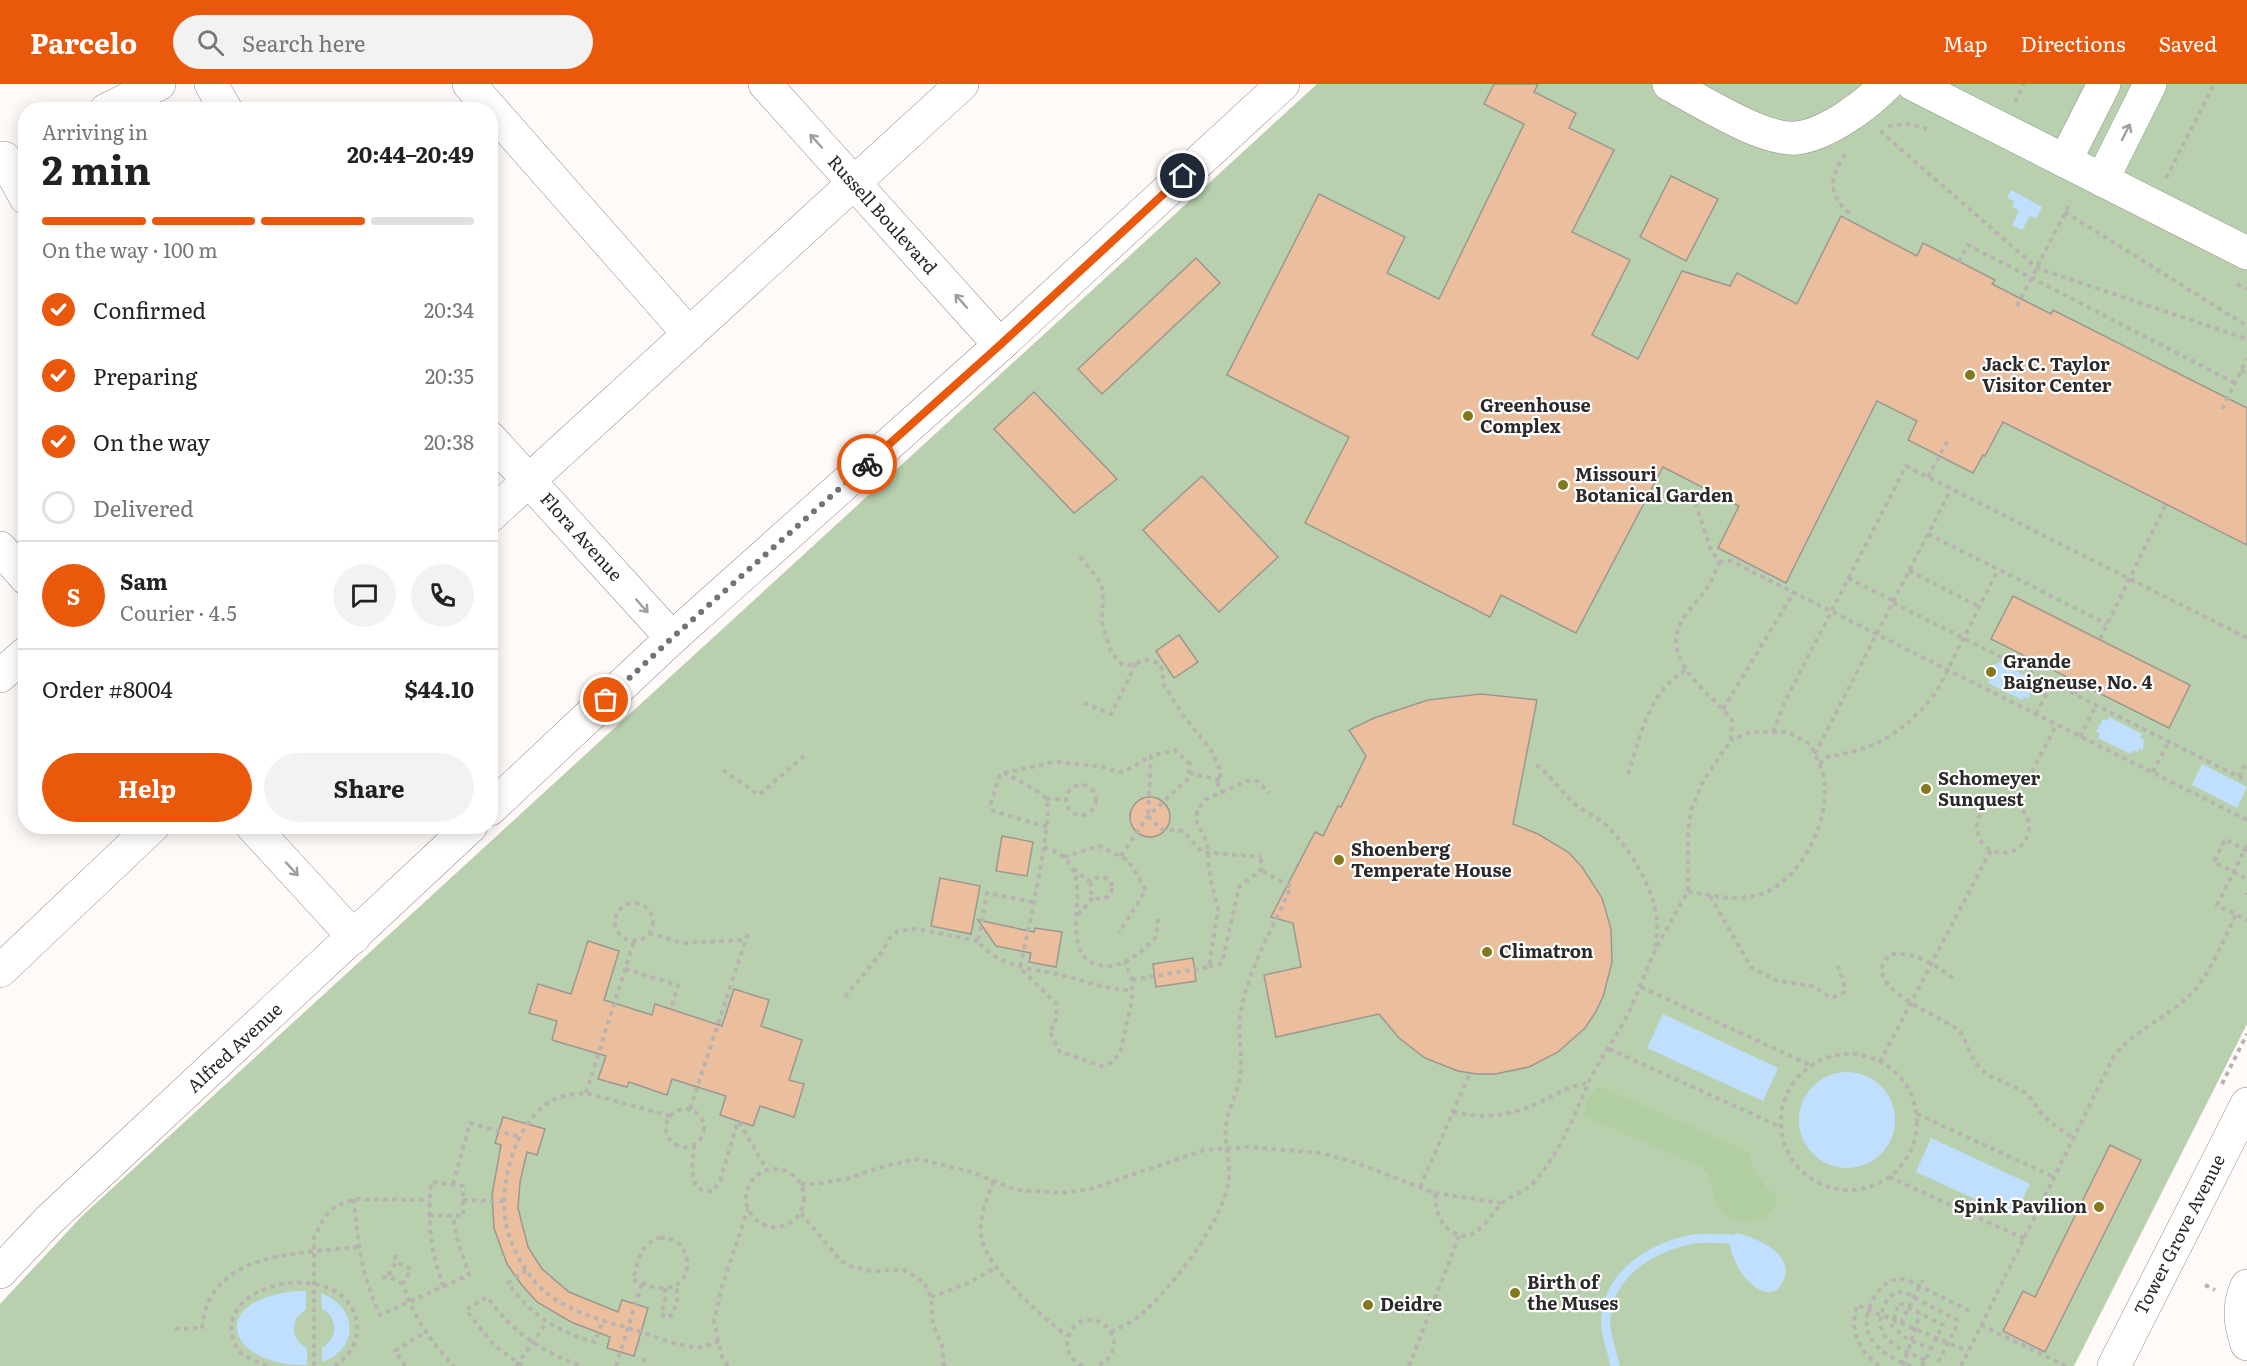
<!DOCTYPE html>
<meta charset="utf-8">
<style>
:root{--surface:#fff;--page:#f2f2f2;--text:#222;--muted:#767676;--line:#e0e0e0;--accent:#ea580c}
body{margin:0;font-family:Literata,serif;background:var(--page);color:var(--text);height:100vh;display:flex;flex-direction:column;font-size:22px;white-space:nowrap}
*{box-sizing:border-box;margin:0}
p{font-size:20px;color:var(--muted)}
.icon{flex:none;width:33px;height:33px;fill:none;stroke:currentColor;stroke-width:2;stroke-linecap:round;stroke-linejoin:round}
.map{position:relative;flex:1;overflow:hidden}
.sheet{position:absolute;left:18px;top:18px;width:480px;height:732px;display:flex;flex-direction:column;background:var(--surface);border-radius:24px;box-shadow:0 3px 15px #0003}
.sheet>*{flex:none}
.pin{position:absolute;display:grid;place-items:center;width:51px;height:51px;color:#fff;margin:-26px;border:3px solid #fff;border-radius:50%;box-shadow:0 2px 6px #0007}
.courier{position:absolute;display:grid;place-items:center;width:60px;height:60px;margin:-30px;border:4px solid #ea580c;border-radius:50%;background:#fff;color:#222;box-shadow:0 2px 8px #0007}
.headline em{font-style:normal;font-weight:700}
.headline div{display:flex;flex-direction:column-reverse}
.headline{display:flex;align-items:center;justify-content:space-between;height:102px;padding:0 24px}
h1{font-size:39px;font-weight:700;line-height:45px}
.bar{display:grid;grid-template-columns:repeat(4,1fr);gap:9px 6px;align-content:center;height:72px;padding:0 24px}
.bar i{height:8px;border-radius:4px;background:var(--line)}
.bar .selected{background:var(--accent)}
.bar p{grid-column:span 4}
.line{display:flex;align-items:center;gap:15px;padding:0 24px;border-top:2px solid var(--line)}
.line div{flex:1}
.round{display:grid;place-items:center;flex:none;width:63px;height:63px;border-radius:32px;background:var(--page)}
ol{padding:0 24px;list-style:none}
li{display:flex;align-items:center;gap:18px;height:66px}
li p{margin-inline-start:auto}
li .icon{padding:6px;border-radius:50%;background:var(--accent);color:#fff;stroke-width:4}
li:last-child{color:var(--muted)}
li i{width:33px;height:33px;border:3px solid var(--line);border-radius:50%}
.primary-button{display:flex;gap:12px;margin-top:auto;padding:12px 24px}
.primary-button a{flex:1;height:69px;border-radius:36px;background:var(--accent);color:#fff;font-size:24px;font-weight:700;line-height:69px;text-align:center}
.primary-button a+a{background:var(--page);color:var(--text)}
header{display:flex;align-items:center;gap:36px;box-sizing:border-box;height:84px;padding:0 30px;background:var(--accent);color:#fff}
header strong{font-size:28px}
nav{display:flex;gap:33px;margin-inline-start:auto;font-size:21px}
.search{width:420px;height:54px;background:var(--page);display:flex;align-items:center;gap:15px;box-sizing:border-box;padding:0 21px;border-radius:33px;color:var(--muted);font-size:22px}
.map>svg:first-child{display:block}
.green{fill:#b8d0ad}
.forest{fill:#b0cea2}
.water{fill:#c0dffe}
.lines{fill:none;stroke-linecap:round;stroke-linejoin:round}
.stream{stroke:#c0dffe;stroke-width:9}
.building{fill:#ebbf9e;stroke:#9d9793;stroke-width:1.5}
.minor-casing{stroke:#958f8c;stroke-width:34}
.path{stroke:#b8b3b1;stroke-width:4;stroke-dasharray:4.5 4.5;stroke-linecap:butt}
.minor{stroke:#fff;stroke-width:33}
.path-bridge{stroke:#b8b3b1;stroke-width:4;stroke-dasharray:4.5 4.5;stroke-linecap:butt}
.oneway{stroke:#a09f9e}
.done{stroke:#767270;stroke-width:6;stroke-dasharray:0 10.8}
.route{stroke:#ea580c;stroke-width:8}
.poi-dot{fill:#82781c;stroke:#fff;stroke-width:2}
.labels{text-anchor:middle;stroke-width:4.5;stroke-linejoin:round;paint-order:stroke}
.street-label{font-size:18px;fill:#2c2928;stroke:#fff}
.poi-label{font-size:18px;font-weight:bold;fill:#2c2928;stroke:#fff;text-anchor:start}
</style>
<header>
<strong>Parcelo</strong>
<div class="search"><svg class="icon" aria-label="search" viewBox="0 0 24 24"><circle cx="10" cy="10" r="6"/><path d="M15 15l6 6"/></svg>Search here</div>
<nav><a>Map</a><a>Directions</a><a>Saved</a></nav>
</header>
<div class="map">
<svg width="2247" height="1282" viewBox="0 0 2247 1282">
<rect width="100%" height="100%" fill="#fff9f7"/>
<path class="green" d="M1317,0H2247V940L2074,1282H0V1220L82,1132Z"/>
<path class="forest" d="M1599,1002L1749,1068C1751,1086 1763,1102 1777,1112C1778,1119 1775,1123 1770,1128C1753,1145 1731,1137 1716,1122L1711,1095L1701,1083L1584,1032C1586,1019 1588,1010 1599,1002Z"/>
<g class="water">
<path d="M2011,106L2042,123L2036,135L2030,132L2022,146L2012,141L2019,127L2012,123L2014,117L2007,114Z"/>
<path d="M1998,578L2032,595L2031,599L2034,601L2028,615L2024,613L2022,616L1988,599L1990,595L1987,593L1988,589L1985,584H1991L1993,580L1997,581Z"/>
<path d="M2109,633L2142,650L2140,654L2144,656L2143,666L2139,665L2138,668L2133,666L2131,670L2098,654L2100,649L2096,648L2103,635L2107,637Z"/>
<path d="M2202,680L2247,703L2237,724L2192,701Z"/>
<path d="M1663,930L1778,984L1763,1017L1647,964Z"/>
<circle cx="1847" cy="1036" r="48"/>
<path d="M1931,1054L2030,1100L2014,1133L1916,1088Z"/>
<path d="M1737,1149C1761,1155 1804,1175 1777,1206C1753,1218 1726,1172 1730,1152Z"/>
<path d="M298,1207H306V1225L297,1233C291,1246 294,1258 307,1264V1281C225,1282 206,1215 298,1207Z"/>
<path d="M321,1209C358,1223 360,1265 322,1278V1264C338,1255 339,1234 322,1225Z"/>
</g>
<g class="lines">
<path class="stream" d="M1615,1282C1612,1265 1604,1250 1606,1232C1610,1188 1653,1163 1693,1155C1704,1153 1718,1155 1729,1155"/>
</g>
<g class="building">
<path d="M1494,0H1538L1534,8L1576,29L1569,44L1614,66L1572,148L1630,176L1592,251L1638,275L1682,187L1730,202L1737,189L1797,220L1841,132L1917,172L1923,159L1995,196L1992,200L2051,230L2053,226L2247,324V461L2003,338L1985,372L1983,371L1973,389L1908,356L1917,337L1877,317L1786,499L1718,464L1739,422L1663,383L1576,549L1501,511L1490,533L1305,439L1349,353L1227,291L1319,110L1405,153L1387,189L1439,215L1524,40L1484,20Z"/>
<path d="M1671,92L1718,115L1686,177L1640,153Z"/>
<path d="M1196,174L1220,199L1102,310L1078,285Z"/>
<path d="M1034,308L1117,395L1074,429L994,345Z"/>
<path d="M1202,392L1278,473L1219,528L1143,446Z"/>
<path d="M2013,512L2190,601L2169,644L1991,555Z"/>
<path d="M1179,551L1198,578L1174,594L1156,567Z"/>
<path d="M1481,610L1537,616L1513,740L1538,750L1568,768L1582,783L1602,814L1611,845L1612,878L1603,913L1595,929L1585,944L1558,968L1529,983L1495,990H1477L1458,987L1425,974L1399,954L1379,930L1276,953L1264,891L1301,883L1293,839L1271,833L1315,748L1323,752L1338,722L1341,723L1366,672L1349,646L1374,634L1428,616Z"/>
<circle cx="1150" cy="733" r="20"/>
<path d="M1002,752L1033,758L1027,792L996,787Z"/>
<path d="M940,794L980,802L971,850L931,842Z"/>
<path d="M978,836L1034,848L1035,844L1062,848L1056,883L1029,878L1031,869L996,862Z"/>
<path d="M588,857L619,867L604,916L652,931L655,920L722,942L734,905L769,916L761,942L802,956L789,996L804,1000L794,1033L760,1022L753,1042L720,1031L726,1012L672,995L667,1011L629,998L627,1003L598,995L606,972L552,956L557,937L529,929L538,900L571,910Z"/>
<path d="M1193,874L1196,897L1156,903L1153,880Z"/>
<path d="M503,1033L545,1045L537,1071L527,1068L520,1098L518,1124L528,1163L542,1185L569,1208L618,1228L622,1216L648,1224L634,1272L607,1264L610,1253L571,1238L537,1218L521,1200L507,1180L494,1144L492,1111L501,1061L495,1059Z"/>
<path d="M2110,1061L2141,1076L2045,1268L2003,1247L2023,1207L2035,1213Z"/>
</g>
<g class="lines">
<defs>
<g id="minor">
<path d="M211,0L226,26"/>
<path d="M469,0L689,250"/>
<path d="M765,0L1000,261"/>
<path d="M1669,0C1699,16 1763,57 1796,54C1827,51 1866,21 1887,0"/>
<path d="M1913,0L2247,169"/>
<path d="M106,26L159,0"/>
<path d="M4,74L26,114"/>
<path d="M2065,77L2104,0"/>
<path d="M2102,96L2150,0"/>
<path d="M490,354L672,554"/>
<path d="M490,432L962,0"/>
<path d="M0,464L26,494"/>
<path d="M0,592L26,569"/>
<path d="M490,725L672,554L1000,261L1283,0"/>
<path d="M252,742L354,853"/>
<path d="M0,887L153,742"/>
<path d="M0,1188L48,1137L471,742"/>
<path d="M2247,1202C2238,1222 2240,1239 2247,1260"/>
<path d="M2114,1282L2247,1020"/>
</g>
</defs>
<use href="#minor" class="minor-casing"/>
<g class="path">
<path d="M2015,18L2024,0"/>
<path d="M1888,42L1911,40L1927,45"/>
<path d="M1880,47L2037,184L2247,255"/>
<path d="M1845,70C1830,93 1827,110 1849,129L1846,135"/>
<path d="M2166,94L2214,0"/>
<path d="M2065,128L2247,242"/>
<path d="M1959,178L1968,161L2235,299"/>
<path d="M2237,200L2247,205"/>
<path d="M2017,222L2071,117"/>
<path d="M2241,286L2247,289"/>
<path d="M2222,325L2247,275"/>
<path d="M1928,393L1949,354"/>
<path d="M1928,450L2107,540"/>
<path d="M1080,473L1098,495L1103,506L1102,538L1110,565L1117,576L1123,581H1130L1146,576L1159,579L1163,587V600L1183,631L1211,666L1221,687L1218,702L1222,708"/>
<path d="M1719,478L1731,477L2247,736"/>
<path d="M1909,487L1980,523"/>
<path d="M1848,494L1894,517"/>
<path d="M1893,519L2247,697"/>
<path d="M2100,555L2166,420"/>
<path d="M2075,610L2080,600"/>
<path d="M1084,619L1111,630L1136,579"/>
<path d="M1723,625L1794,508"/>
<path d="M2036,630L2052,599"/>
<path d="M1773,648L1786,616L1906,382L2247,554"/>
<path d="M2080,653L2096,621"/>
<path d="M1815,670L1951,405"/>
<path d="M1820,680L1825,673C1877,666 1905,648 1937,607L1998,486"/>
<path d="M1536,681C1552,692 1561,708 1575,720C1585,729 1600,734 1609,744C1632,768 1653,803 1657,836C1658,845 1656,855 1655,864"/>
<path d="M723,686L759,711L805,671"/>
<path d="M1004,688C1013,695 1042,707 1046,715C1055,730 1025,859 1020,884L1057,920L1055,942L1049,946L1060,968L1102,982L1112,978L1120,969L1132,916V896L1125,878"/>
<path d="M2153,688L2169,657"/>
<path d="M1189,689L1220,696"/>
<path d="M1628,690C1641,651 1648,608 1686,586"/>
<path d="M2239,693L2247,677"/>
<circle cx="1081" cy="716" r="15"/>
<path d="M1046,715H1066"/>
<circle cx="2003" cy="743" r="26"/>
<path d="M2015,720L2057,640"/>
<path d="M1047,743L993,727L991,719L1000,690L1049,679L1060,678L1103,683L1118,688H1124L1151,672"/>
<path d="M2247,761L2217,821L2247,836"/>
<path d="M1044,763C1099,781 1066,830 1080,866C1083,873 1087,876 1093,879C1117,890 1140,870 1156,853L1158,835"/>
<path d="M2247,767L2225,755L2214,778L2247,795"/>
<path d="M1121,772L1148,732L1187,696L1190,680L1175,666L1151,672L1148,732"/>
<path d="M1064,773L1099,762L1128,776L1146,806L1119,849"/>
<path d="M1073,785L1092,799"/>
<circle cx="1101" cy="804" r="11"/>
<path d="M1688,807V749L1691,726L1703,697L1731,656L1732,636C1707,605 1653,573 1687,529C1703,509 1710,504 1719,478L1711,466L1695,418"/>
<path d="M2247,809V811"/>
<path d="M1710,812L1751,883L1777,897L1814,902L1828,912L1834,913L1844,908L1845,904L1838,882"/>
<path d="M1033,818L987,809L978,857C1000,885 1033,884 1065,892C1088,898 1108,906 1132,906"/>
<circle cx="634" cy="838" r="19"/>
<path d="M1078,831L1094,812"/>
<path d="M649,849L682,859L745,856"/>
<path d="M1209,883L1222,879L1239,803L1261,786V773"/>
<path d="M625,885L678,901L671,925"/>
<path d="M1953,894C1935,880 1914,868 1891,870C1853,902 1945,933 1959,947C1966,954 1969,972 1979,983C1992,998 2012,998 2026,1010C2034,1016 2037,1025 2044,1032C2052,1040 2063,1047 2073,1054"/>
<path d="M1132,896L1209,883L1218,826L1210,793L1207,758L1197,740V727L1205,716L1246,697H1257L1270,709"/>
<path d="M1641,903L1810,981"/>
<path d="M845,913L882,868L889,855L898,847L917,845L978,857"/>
<path d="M1609,965L1781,1043"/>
<circle cx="1849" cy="1038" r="68"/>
<path d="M1880,978L1991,766"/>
<path d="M2222,1000L2247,950"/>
<path d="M586,1009L634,857"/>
<path d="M690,1025L748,849"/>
<circle cx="685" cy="1044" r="19"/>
<path d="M1453,1028C1484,1035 1511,1032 1540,1018C1557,1010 1570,1001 1589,999"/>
<path d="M1917,1030L2054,1093"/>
<path d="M670,1032L586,1009C575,1010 561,1011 551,1017C514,1040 499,1099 506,1140C510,1161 523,1184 537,1200C562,1227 601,1236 635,1246C652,1251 684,1265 701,1263C707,1262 713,1259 719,1257"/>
<path d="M739,1038L767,1086"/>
<path d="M694,1061C693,1078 686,1111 713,1107L720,1097L738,1037"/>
<circle cx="775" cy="1114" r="29"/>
<path d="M1889,1093L2025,1155"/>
<path d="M993,1097C987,1115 977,1137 982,1156C990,1188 1042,1232 1067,1252"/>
<path d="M453,1100L470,1039L520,1053"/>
<path d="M801,1100H817L849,1094L881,1083L918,1075L972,1088L1016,1106L1064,1109L1090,1105L1204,1066L1249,1063L1320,1069L1354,1078L1435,1109C1436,1127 1438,1141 1456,1150C1476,1160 1490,1131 1501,1120C1511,1111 1526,1108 1535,1097C1561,1067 1575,1029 1591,993C1601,974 1615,954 1626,934C1637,912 1644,889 1655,867C1665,847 1677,827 1688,807C1711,812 1735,817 1758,811C1800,799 1831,737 1824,694C1822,682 1815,671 1810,660L1788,648H1750L1731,656"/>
<path d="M1420,1103L1470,989"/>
<path d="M1435,1109L1501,1119"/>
<path d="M354,1115C357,1156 362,1194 380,1231L469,1191L458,1158L453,1132"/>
<path d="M463,1116L504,1117"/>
<path d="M801,1129L840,1176L850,1182L871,1187L904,1186L924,1198L931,1213L933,1241L942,1261L944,1282"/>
<path d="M429,1131L463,1132V1102L431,1098C428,1137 429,1165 444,1203"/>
<path d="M660,1154C693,1151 698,1203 665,1204C654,1205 643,1199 633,1196C638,1178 640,1159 660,1154Z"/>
<path d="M395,1171L396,1178"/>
<path d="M526,1186L508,1199C529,1230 559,1249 595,1258L603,1236"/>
<path d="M382,1194L388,1192"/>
<path d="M403,1200L388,1192L396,1178L411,1185L403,1200C412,1230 432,1260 454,1282"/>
<path d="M2205,1201L2215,1206"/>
<path d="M665,1204L666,1213L661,1230L667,1234L673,1230L678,1212L676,1201"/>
<path d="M931,1213L971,1198L996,1183"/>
<path d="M1901,1239L1923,1196"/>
<path d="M1981,1241L2066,1282"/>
<path d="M175,1245L202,1244C209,1166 299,1170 358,1163"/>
<path d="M1111,1248C1120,1243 1131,1239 1139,1232C1170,1207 1227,1133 1229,1092C1230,1076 1224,1059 1226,1042C1228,1023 1240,1005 1241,985C1242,965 1237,946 1241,926C1249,884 1274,842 1291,803L1261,786"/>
<path d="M644,1274L645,1282"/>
<path d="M1925,1276C1898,1264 1869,1255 1885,1220C1889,1211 1894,1208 1904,1208L1957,1236V1241L1936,1282"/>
<path d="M267,1282C250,1276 234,1269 232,1250C223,1193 349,1175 357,1240C359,1257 349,1274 334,1282"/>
<path d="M314,1282V1153L326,1131L336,1122L354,1115L429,1116"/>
<path d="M405,1282L395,1267L427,1247"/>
<path d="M516,1282L547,1238"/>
<path d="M522,1282L494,1261L466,1226L487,1213C513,1248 540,1267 581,1282"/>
<path d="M616,1282L642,1199"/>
<path d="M728,1282L722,1273L714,1238L721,1205L748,1125"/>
<path d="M1083,1282C1064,1273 1062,1254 1077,1239C1112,1224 1129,1271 1096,1282"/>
<path d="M1409,1282L1459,1152"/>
<path d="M1879,1282C1857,1265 1850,1247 1857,1221L1968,1267"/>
<path d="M1903,1282L1920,1229"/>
<path d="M1911,1282C1895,1276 1874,1266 1868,1248C1861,1227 1881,1191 1905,1195L1970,1227"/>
<path d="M1922,1282L1943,1241L1899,1219L1892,1242L1906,1254L1930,1265"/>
<path d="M1961,1282L2114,972C2134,947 2166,934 2190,911C2210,892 2223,855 2236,831"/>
</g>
<use href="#minor" class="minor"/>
<path class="path-bridge" d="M1148,732L1161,745L1183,747L1202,768L1261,773"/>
</g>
<defs><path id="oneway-shaft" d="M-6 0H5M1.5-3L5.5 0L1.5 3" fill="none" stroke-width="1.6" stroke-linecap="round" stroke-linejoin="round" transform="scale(1.5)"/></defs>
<g class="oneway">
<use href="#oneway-shaft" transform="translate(2126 48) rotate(-63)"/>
<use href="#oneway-shaft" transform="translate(816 57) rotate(-132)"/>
<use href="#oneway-shaft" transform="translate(961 217) rotate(-132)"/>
<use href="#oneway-shaft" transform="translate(642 522) rotate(48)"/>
<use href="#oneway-shaft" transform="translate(292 785) rotate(47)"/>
</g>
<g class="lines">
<path class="done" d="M606,616L672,554L867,380"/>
<path class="route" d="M867,380L1000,261L1183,92"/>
</g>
<g class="poi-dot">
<circle cx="1970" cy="291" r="6"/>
<circle cx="1468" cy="332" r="6"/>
<circle cx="1563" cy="401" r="6"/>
<circle cx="1991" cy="588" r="6"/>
<circle cx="1926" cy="705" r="6"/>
<circle cx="1339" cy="776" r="6"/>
<circle cx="1487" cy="868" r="6"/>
<circle cx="2099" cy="1123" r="6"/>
<circle cx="1515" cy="1209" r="6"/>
<circle cx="1368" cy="1221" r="6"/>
</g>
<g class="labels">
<g class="street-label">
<text transform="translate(882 131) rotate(48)" y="6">Russell Boulevard</text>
<text transform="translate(581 453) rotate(48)" y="6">Flora Avenue</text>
<text transform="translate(235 964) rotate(-43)" y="6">Alfred Avenue</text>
<text transform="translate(2180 1151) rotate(-63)" y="6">Tower Grove Avenue</text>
</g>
<g class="poi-label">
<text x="1982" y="287">Jack C. Taylor<tspan x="1982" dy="21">Visitor Center</tspan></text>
<text x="1480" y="328">Greenhouse<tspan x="1480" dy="21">Complex</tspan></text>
<text x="1575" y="397">Missouri<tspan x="1575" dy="21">Botanical Garden</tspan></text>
<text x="2003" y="584">Grande<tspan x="2003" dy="21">Baigneuse, No. 4</tspan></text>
<text x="1938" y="701">Schomeyer<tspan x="1938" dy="21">Sunquest</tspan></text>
<text x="1351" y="772">Shoenberg<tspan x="1351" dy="21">Temperate House</tspan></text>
<text x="1499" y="874">Climatron</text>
<text x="2087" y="1129" text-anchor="end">Spink Pavilion</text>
<text x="1527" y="1205">Birth of<tspan x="1527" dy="21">the Muses</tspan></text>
<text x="1380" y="1227">Deidre</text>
</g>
</g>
</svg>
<div class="pin" style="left:606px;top:616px;background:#ea580c"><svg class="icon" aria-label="bag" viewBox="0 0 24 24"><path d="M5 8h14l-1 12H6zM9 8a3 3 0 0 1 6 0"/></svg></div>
<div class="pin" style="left:1183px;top:92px;background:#1f2937"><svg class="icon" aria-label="home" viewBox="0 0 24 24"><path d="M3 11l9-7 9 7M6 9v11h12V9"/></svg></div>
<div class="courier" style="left:867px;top:380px"><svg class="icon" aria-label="bike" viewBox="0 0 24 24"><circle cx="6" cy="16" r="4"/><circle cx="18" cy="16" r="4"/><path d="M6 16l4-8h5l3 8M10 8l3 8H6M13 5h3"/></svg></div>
<section class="sheet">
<div class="headline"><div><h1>2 min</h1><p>Arriving in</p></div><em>20:44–20:49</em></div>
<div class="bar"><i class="selected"></i><i class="selected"></i><i class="selected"></i><i></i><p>On the way · 100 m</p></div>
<ol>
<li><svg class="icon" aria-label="check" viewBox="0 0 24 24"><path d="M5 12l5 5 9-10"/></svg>Confirmed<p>20:34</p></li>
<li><svg class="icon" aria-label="check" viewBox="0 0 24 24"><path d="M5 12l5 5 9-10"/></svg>Preparing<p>20:35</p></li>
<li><svg class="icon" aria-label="check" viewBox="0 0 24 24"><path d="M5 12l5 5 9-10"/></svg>On the way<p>20:38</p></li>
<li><i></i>Delivered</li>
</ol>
<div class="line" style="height:108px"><b class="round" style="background:var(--accent);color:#fff">S</b><div><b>Sam</b><p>Courier · 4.5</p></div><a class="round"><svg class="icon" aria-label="chat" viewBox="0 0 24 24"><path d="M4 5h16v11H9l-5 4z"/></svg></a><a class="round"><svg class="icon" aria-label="phone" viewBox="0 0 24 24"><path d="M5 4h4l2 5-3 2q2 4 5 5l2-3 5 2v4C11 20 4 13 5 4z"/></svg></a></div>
<div class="line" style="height:78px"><div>Order #8004</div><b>$44.10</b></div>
<div class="primary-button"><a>Help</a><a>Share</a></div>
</section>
</div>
